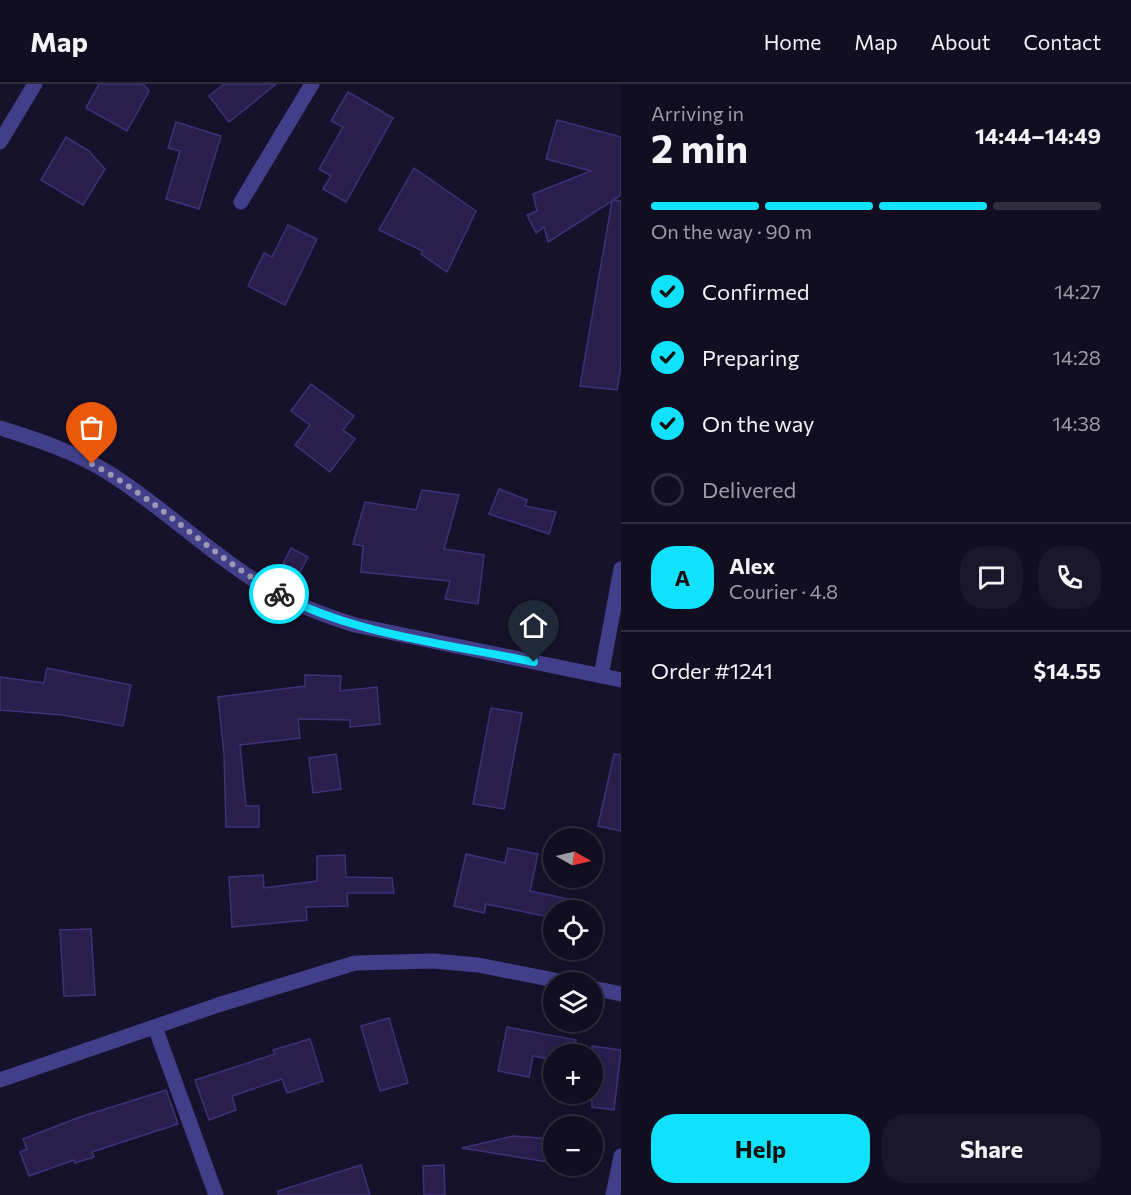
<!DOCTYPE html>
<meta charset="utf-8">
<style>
:root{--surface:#110e21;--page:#1a172a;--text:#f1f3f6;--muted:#9c9ca5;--line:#302e3f;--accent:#0fe2fa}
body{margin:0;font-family:Commissioner,sans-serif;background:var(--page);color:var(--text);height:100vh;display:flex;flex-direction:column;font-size:22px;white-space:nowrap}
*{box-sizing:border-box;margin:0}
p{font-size:20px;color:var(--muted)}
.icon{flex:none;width:33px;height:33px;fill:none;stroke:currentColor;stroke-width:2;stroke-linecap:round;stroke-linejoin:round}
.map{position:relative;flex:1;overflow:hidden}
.drawer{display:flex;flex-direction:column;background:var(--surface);width:510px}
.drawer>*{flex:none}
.needle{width:39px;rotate:98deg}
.controls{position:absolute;left:543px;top:744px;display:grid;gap:12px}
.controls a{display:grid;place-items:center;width:60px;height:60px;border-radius:50%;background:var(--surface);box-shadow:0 3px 15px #0003,0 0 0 2px var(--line);font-size:30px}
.pin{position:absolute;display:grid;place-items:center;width:51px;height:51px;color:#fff;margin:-62px -26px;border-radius:50% 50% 50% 0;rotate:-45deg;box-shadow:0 0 6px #0007}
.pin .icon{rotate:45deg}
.courier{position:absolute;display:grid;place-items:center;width:60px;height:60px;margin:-30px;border:4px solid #0fe2fa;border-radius:50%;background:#fff;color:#222;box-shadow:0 2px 8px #0007}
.summary em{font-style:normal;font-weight:700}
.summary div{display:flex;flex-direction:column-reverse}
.summary{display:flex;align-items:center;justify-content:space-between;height:102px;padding:0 30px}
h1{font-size:39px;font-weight:700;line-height:45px}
.bar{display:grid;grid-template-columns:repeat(4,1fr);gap:9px 6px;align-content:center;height:72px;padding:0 30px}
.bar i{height:8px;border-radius:4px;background:var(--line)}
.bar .current{background:var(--accent)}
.bar p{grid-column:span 4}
.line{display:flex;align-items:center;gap:15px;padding:0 30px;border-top:2px solid var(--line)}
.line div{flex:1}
.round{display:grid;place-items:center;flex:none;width:63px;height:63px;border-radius:24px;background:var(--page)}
ol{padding:0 30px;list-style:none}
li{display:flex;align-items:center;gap:18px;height:66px}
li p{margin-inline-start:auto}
li .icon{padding:6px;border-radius:50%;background:var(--accent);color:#111;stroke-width:4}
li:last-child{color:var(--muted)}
li i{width:33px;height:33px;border:3px solid var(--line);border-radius:50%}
.button{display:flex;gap:12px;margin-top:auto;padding:12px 30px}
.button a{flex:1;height:69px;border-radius:24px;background:var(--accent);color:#111;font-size:24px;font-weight:700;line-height:69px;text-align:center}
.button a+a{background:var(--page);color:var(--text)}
header{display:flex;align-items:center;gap:36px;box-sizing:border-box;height:84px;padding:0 30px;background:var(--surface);border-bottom:2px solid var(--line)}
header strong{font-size:28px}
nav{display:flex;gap:33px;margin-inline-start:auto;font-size:21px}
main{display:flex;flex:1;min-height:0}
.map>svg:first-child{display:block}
.building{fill:#281f4d;stroke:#3f3178;stroke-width:1.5}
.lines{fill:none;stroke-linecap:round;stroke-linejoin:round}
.street{stroke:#423f8a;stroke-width:15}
.done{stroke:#9b97b4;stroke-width:6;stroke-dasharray:0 10.8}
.route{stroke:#0fe2fa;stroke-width:8}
</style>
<header>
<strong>Map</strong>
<nav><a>Home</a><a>Map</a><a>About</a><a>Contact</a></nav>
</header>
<main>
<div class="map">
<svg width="621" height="1111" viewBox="0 0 621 1111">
<rect width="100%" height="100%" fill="#17122c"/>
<g class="building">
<path d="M99,0H143L149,7L127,47L86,24Z"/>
<path d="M224,0H276L229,38L209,12Z"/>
<path d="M348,8L393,34L346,118L323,105L331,92L319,85L343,43L331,37Z"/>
<path d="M557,36L621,53V111L613,116L621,117V281L617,306L580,302L612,117L548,158L544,143L536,149L527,131L537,127L533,110L591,87L546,75Z"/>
<path d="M176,38L221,52L199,125L166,115L180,67L168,64Z"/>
<path d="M66,53L89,67L105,85L83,121L41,96Z"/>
<path d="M414,84L476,127L447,188L421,170L423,167L379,146Z"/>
<path d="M288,141L317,155L285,221L248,202L264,169L272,173Z"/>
<path d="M311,300L354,332L343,346L355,355L330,388L295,361L310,341L291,327Z"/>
<path d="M499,405L527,416L525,422L556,428L549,450L489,430Z"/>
<path d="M422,406L459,411L444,465L484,471L478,520L445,515L450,497L361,488L363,462L353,460L365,418L416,426Z"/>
<path d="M291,464L308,473L300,488L283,480Z"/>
<path d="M47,584L131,601L123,642L63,631L0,626V593L44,599Z"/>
<path d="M305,591L341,592L340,607L377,603L380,640L350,643V636L298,635L300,654L240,661L246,722H259V743H226L224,671L218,613L305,602Z"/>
<path d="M491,624L522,629L504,725L473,720Z"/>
<path d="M336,670L341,705L313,709L309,674Z"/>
<path d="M614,670L621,671V747L598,742Z"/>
<path d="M508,764L538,770L530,807L588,819L587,826H554V834L486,820L484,829L454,822L466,770L505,779Z"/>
<path d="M345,771L346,793L392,794L394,809H347L348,822L306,823L307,836L232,843L229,793L263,791L264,804L317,797V772Z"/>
<path d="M91,845L95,911L64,912L60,846Z"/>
<path d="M389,934L408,999L380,1007L361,942Z"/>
<path d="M507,943L576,956L574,970H554V976L533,972L529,993L498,987Z"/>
<path d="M310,955L323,997L287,1009L282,995L232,1012L236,1026L209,1036L195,996L275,970L273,966Z"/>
<path d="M592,962L621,966L614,1026L592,1023Z"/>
<path d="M166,1006L178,1040L92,1068L94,1073L75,1079L74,1076L29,1092L20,1068L27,1065L23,1055L80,1033Z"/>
<path d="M513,1052L554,1055V1079L462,1064Z"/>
<path d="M361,1081L370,1111H278V1107Z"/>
<path d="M444,1081L445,1111H424L423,1082Z"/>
</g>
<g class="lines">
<g class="street">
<path d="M0,58L35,0"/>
<path d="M241,118L312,0"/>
<path d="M0,344C38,356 75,368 109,389C158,420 200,460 248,492C281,515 317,529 355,541L621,596"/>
<path d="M601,592L621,485"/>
<path d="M592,904L621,910"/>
<path d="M155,943L216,1111"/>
<path d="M0,996L218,921L355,879L433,877L478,881L564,898"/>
<path d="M613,1111L621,1072"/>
</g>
</g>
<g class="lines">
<path class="done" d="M92,380C159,416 212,473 279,510"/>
<path class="route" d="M279,510C350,550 454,561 534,578"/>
</g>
</svg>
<div class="controls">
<a><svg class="needle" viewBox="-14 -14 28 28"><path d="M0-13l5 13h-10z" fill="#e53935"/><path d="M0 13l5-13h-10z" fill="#9c9ca5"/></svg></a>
<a><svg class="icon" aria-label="locate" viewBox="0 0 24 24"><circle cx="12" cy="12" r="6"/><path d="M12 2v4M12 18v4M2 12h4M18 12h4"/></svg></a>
<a><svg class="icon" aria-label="layers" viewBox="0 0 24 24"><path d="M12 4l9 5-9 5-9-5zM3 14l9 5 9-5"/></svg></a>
<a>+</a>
<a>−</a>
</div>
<div class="pin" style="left:92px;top:380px;background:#ea580c"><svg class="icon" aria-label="bag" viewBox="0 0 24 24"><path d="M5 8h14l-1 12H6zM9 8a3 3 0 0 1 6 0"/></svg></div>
<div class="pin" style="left:534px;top:578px;background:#1f2937"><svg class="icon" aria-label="home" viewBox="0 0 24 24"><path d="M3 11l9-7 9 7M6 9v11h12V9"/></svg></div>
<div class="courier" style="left:279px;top:510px"><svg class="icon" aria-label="bike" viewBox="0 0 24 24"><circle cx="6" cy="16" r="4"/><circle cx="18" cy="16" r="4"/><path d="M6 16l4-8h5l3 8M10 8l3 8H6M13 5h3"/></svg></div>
</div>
<section class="drawer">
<div class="summary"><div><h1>2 min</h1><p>Arriving in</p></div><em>14:44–14:49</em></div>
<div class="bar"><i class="current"></i><i class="current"></i><i class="current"></i><i></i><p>On the way · 90 m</p></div>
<ol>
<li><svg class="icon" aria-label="check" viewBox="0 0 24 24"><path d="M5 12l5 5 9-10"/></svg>Confirmed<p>14:27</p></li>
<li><svg class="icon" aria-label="check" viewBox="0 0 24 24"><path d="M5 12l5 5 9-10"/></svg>Preparing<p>14:28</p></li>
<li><svg class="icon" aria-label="check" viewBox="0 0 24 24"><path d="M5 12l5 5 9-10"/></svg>On the way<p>14:38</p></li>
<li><i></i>Delivered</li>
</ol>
<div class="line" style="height:108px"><b class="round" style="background:var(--accent);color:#111">A</b><div><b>Alex</b><p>Courier · 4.8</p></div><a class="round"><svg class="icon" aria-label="chat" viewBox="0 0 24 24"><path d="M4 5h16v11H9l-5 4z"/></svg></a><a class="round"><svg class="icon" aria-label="phone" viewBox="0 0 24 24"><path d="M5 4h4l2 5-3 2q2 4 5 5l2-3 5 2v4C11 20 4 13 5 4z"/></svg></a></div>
<div class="line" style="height:78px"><div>Order #1241</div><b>$14.55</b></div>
<div class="button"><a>Help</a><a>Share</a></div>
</section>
</main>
